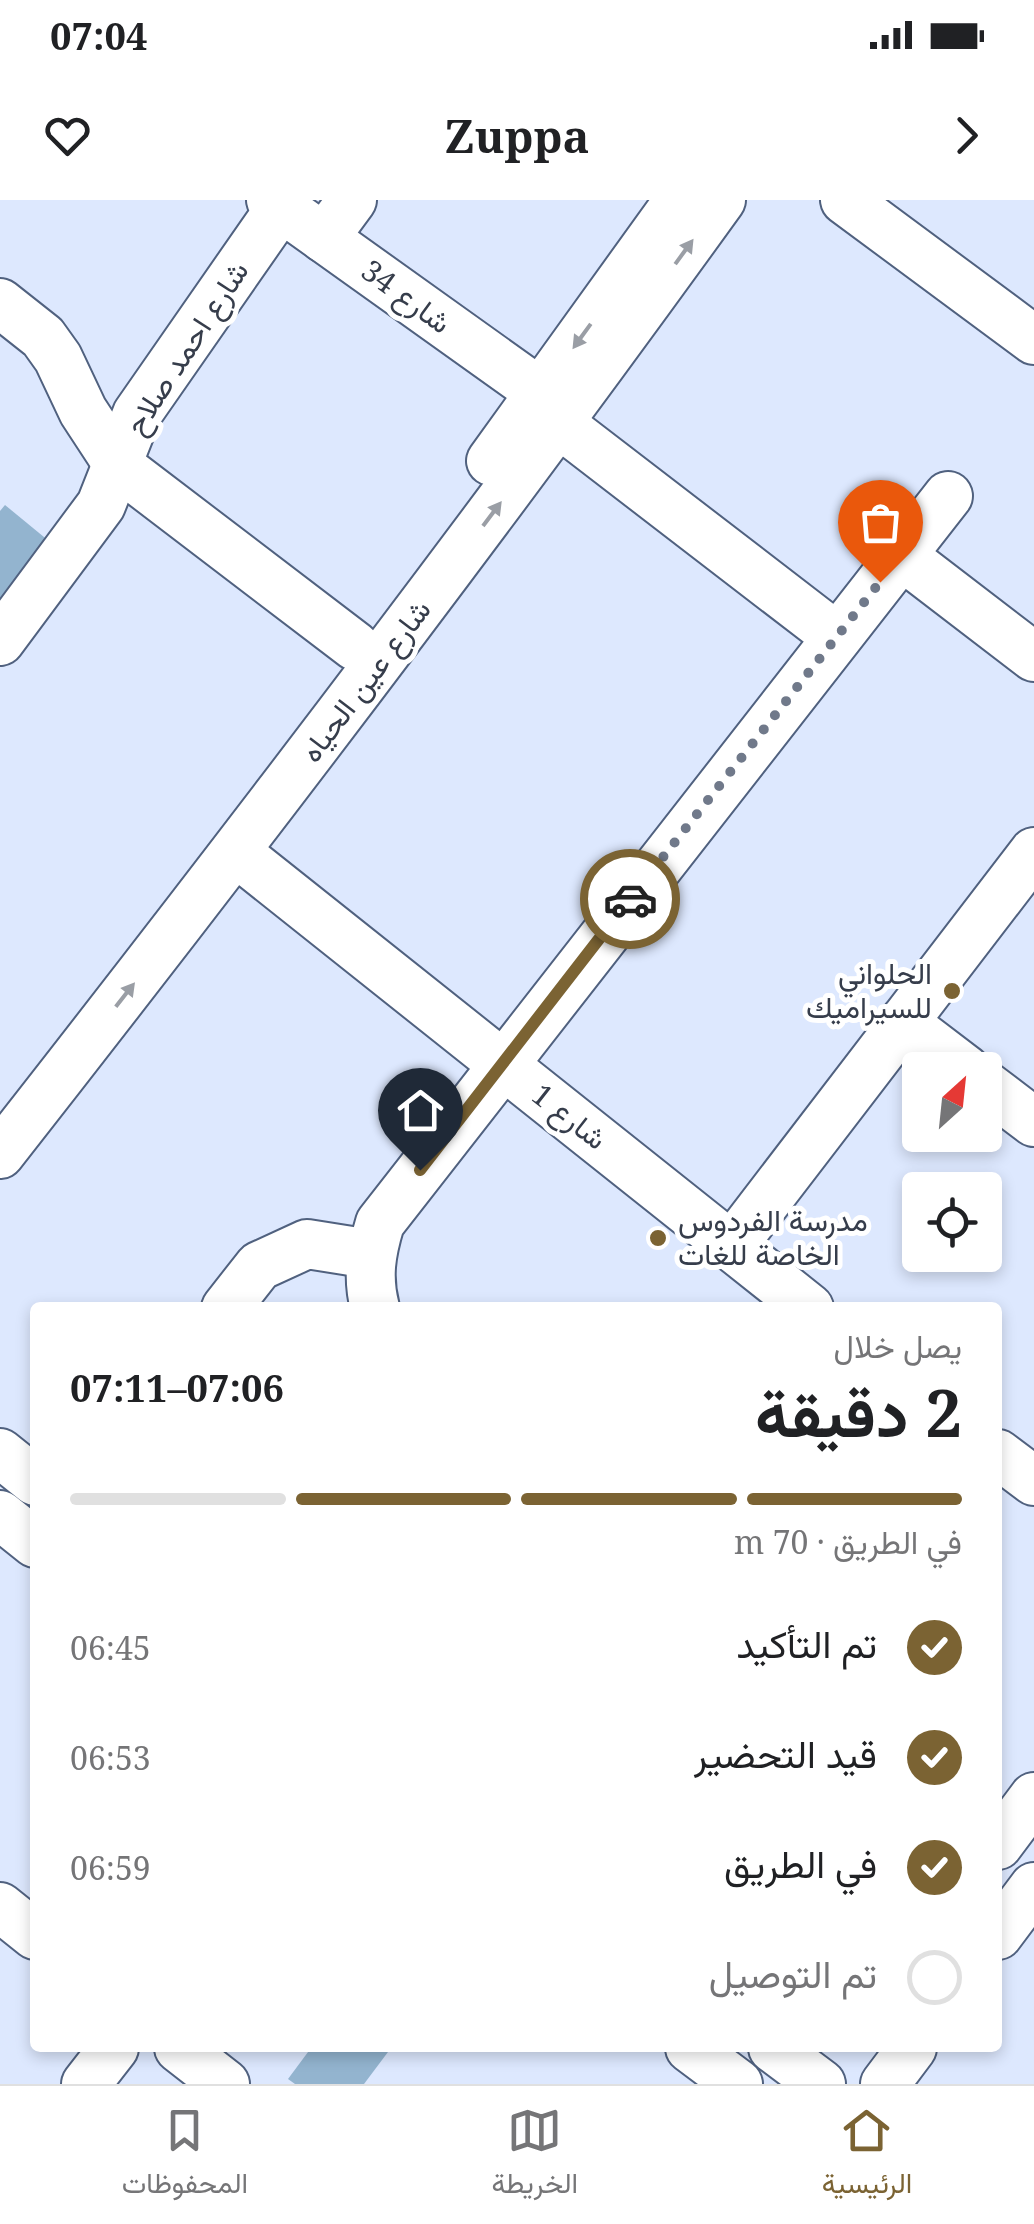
<!DOCTYPE html>
<html lang="ar">
<meta charset="utf-8">
<style>
:root{--surface:#fff;--page:#f6f6f6;--text:#202124;--muted:#757577;--line:#e0e0e0;--accent:#7b6333}
body{margin:0;font-family:"Noto Serif",Vazirmatn,serif;background:var(--page);color:var(--text);direction:rtl;height:100vh;display:flex;flex-direction:column;font-size:38px;white-space:nowrap}
*{box-sizing:border-box;margin:0}
p{font-size:32px;color:var(--muted)}
.icon{flex:none;width:55px;height:55px;fill:none;stroke:currentColor;stroke-width:2;stroke-linecap:round;stroke-linejoin:round}
.map{position:relative;flex:1;overflow:hidden;direction:ltr}
.drawer{position:absolute;left:30px;top:1102px;width:972px;height:750px;display:flex;flex-direction:column;background:var(--surface);border-radius:10px;box-shadow:0 5px 15px #0003;direction:rtl}
.drawer>*{flex:none}
.needle{width:65px;rotate:27deg}
.controls{position:absolute;left:902px;top:852px;display:grid;gap:20px}
.controls a{display:grid;place-items:center;width:100px;height:100px;border-radius:10px;background:var(--surface);box-shadow:0 5px 15px #0003;font-size:50px}
.pin{position:absolute;display:grid;place-items:center;width:85px;height:85px;color:#fff;margin:-102px -42px;border-radius:50% 50% 50% 0;rotate:-45deg;box-shadow:0 0 10px #0007}
.pin .icon{rotate:45deg}
.courier{position:absolute;display:grid;place-items:center;width:100px;height:100px;margin:-50px;border:8px solid #7b6333;border-radius:50%;background:#fff;color:#222;box-shadow:0 2px 12px #0007}
.head em{font-style:normal;font-weight:700}
.head div{display:flex;flex-direction:column-reverse}
.head{display:flex;align-items:center;justify-content:space-between;height:170px;padding:0 40px}
h1{font-size:65px;font-weight:700;line-height:75px}
.bar{display:grid;grid-template-columns:repeat(4,1fr);gap:15px 10px;align-content:center;height:120px;padding:0 40px}
.bar i{height:12px;border-radius:8px;background:var(--line)}
.bar .on{background:var(--accent)}
.bar p{grid-column:span 4}
ol{padding:0 40px;list-style:none}
li{display:flex;align-items:center;gap:30px;height:110px}
li p{margin-inline-start:auto}
li .icon{padding:10px;border-radius:50%;background:var(--accent);color:#fff;stroke-width:4}
li:last-child{color:var(--muted)}
li i{width:55px;height:55px;border:5px solid var(--line);border-radius:50%}
.status{display:flex;justify-content:space-between;align-items:center;height:70px;padding:0 50px;background:var(--surface);direction:ltr}
.status svg{height:28px;fill:currentColor}
header{display:flex;justify-content:space-between;align-items:center;height:130px;padding:0 40px;background:var(--surface);font-size:45px;font-weight:700}
.tab-bar{display:flex;justify-content:space-around;align-items:center;height:140px;border-top:2px solid var(--line);background:var(--surface);font-size:28px;color:var(--muted)}
.tab-bar a{display:grid;justify-items:center;gap:5px}
.tab-bar .on{color:var(--accent)}
.map>svg:first-child{display:block}
.building{fill:#93b4cf}
.lines{fill:none;stroke-linecap:round;stroke-linejoin:round}
.minor-casing{stroke:#50617f;stroke-width:52}
.minor{stroke:#fff;stroke-width:48}
.oneway{fill:#9a9ea5}
.done{stroke:#70798a;stroke-width:10;stroke-dasharray:0 18}
.route{stroke:#7b6333;stroke-width:12}
.poi-dot{fill:#7b6333;stroke:#fff;stroke-width:4}
.labels{text-anchor:middle;stroke-width:10;stroke-linejoin:round;paint-order:stroke}
.street-label{font-size:30px;fill:#363d4b;stroke:#fff}
.poi-label{font-size:30px;fill:#363d4b;stroke:#fff;text-anchor:end}
</style>
<div class="status"><b>07:04</b><svg viewBox="0 0 49 12"><path d="M0 12V9h3v3zM5 12V6h3v6zM10 12V3h3v9zM15 12V0h3v12zM26 1h20v11H26zM47 4h2v5h-2z"/></svg></div>
<header><svg class="icon" aria-label="forward" viewBox="0 0 24 24"><path d="M9 5l7 7-7 7"/></svg>Zuppa<svg class="icon" aria-label="heart" viewBox="0 0 24 24"><path d="M12 20l-8-8c-3-5 5-10 8-4 3-6 11-1 8 4z"/></svg></header>
<div class="map">
<svg width="1034" height="1884" viewBox="0 0 1034 1884">
<rect width="100%" height="100%" fill="#dde8fe"/>
<g class="building">
<path d="M5,305L61,351L0,431V311Z"/>
<path d="M311,1848H391L364,1884H295L288,1879Z"/>
</g>
<g class="lines">
<defs>
<g id="minor">
<path d="M271,0L541,193"/>
<path d="M845,0L1034,140"/>
<path d="M324,38L352,0"/>
<path d="M0,103L43,137L58,158L83,211L119,266L355,446"/>
<path d="M560,224L837,437"/>
<path d="M491,261L679,0"/>
<path d="M901,355L1034,457"/>
<path d="M0,441L101,305L137,214L281,7"/>
<path d="M236,652L809,1108"/>
<path d="M903,822L966,870"/>
<path d="M985,885L1034,922"/>
<path d="M0,954C246,640 488,323 721,0"/>
<path d="M732,1046L1034,652"/>
<path d="M226,1108L259,1066L307,1044L370,1054"/>
<path d="M375,1108C367,1077 371,1053 380,1023L948,296"/>
<path d="M0,1253L35,1281"/>
<path d="M998,1254L1034,1281"/>
<path d="M0,1315L35,1343"/>
<path d="M998,1645L1034,1597"/>
<path d="M0,1707L35,1735"/>
<path d="M998,1735L1034,1687"/>
<path d="M179,1848L225,1884"/>
<path d="M690,1848L738,1884"/>
<path d="M773,1848L821,1884"/>
<path d="M86,1884L114,1848"/>
<path d="M885,1884L912,1848"/>
</g>
</defs>
<use href="#minor" class="minor-casing"/>
<use href="#minor" class="minor"/>
</g>
<defs><path id="oneway-solid" d="M-6-.8H1V-3.2L6.5 0L1 3.2V.8H-6Z" transform="scale(2.5)"/></defs>
<g class="oneway">
<use href="#oneway-solid" transform="translate(684 52) rotate(-54)"/>
<use href="#oneway-solid" transform="translate(582 136) rotate(126)"/>
<use href="#oneway-solid" transform="translate(492 314) rotate(-53)"/>
<use href="#oneway-solid" transform="translate(125 795) rotate(-52)"/>
</g>
<g class="lines">
<path class="done" d="M630,699L880,382"/>
<path class="route" d="M420,970L630,699"/>
</g>
<g class="poi-dot">
<circle cx="952" cy="791" r="10"/>
<circle cx="658" cy="1038" r="10"/>
</g>
<g class="labels">
<g class="street-label">
<text transform="translate(406 97) rotate(36)" y="10">شارع 34</text>
<text transform="translate(187 148) rotate(-57)" y="10">شارع احمد صلاح</text>
<text transform="translate(366 481) rotate(-53)" y="10">شارع عين الحياه</text>
<text transform="translate(569 917) rotate(38)" y="10">شارع 1</text>
</g>
<g class="poi-label">
<text x="932" y="784">الحلواني<tspan x="932" dy="34">للسيراميك</tspan></text>
<text x="678" y="1031" text-anchor="start">مدرسة الفردوس<tspan x="678" dy="34">الخاصة للغات</tspan></text>
</g>
</g>
</svg>
<div class="controls">
<a><svg class="needle" viewBox="-14 -14 28 28"><path d="M0-13l5 13h-10z" fill="#e53935"/><path d="M0 13l5-13h-10z" fill="#757577"/></svg></a>
<a><svg class="icon" aria-label="locate" viewBox="0 0 24 24"><circle cx="12" cy="12" r="6"/><path d="M12 2v4M12 18v4M2 12h4M18 12h4"/></svg></a>
</div>
<div class="pin" style="left:880px;top:382px;background:#ea580c"><svg class="icon" aria-label="bag" viewBox="0 0 24 24"><path d="M5 8h14l-1 12H6zM9 8a3 3 0 0 1 6 0"/></svg></div>
<div class="pin" style="left:420px;top:970px;background:#1f2937"><svg class="icon" aria-label="home" viewBox="0 0 24 24"><path d="M3 11l9-7 9 7M6 9v11h12V9"/></svg></div>
<div class="courier" style="left:630px;top:699px"><svg class="icon" aria-label="car" viewBox="0 0 24 24"><path d="M5 17H2v-5l4-1 3-4h7l3 4 3 1v5h-3M9 17h6M6 11h13"/><circle cx="7" cy="17" r="2"/><circle cx="17" cy="17" r="2"/></svg></div>
<section class="drawer">
<div class="head"><div><h1>2 دقيقة</h1><p>يصل خلال</p></div><em>07:06–07:11</em></div>
<div class="bar"><i class="on"></i><i class="on"></i><i class="on"></i><i></i><p>في الطريق · 70 m</p></div>
<ol>
<li><svg class="icon" aria-label="check" viewBox="0 0 24 24"><path d="M5 12l5 5 9-10"/></svg>تم التأكيد<p>06:45</p></li>
<li><svg class="icon" aria-label="check" viewBox="0 0 24 24"><path d="M5 12l5 5 9-10"/></svg>قيد التحضير<p>06:53</p></li>
<li><svg class="icon" aria-label="check" viewBox="0 0 24 24"><path d="M5 12l5 5 9-10"/></svg>في الطريق<p>06:59</p></li>
<li><i></i>تم التوصيل</li>
</ol>
</section>
</div>
<nav class="tab-bar">
<a class="on"><svg class="icon" aria-label="home" viewBox="0 0 24 24"><path d="M3 11l9-7 9 7M6 9v11h12V9"/></svg>الرئيسية</a>
<a><svg class="icon" aria-label="map" viewBox="0 0 24 24"><path d="M3 6l6-2 6 2 6-2v14l-6 2-6-2-6 2zM9 4v14M15 6v14"/></svg>الخريطة</a>
<a><svg class="icon" aria-label="saved" viewBox="0 0 24 24"><path d="M7 4h10v16l-5-4-5 4z"/></svg>المحفوظات</a>
</nav>
